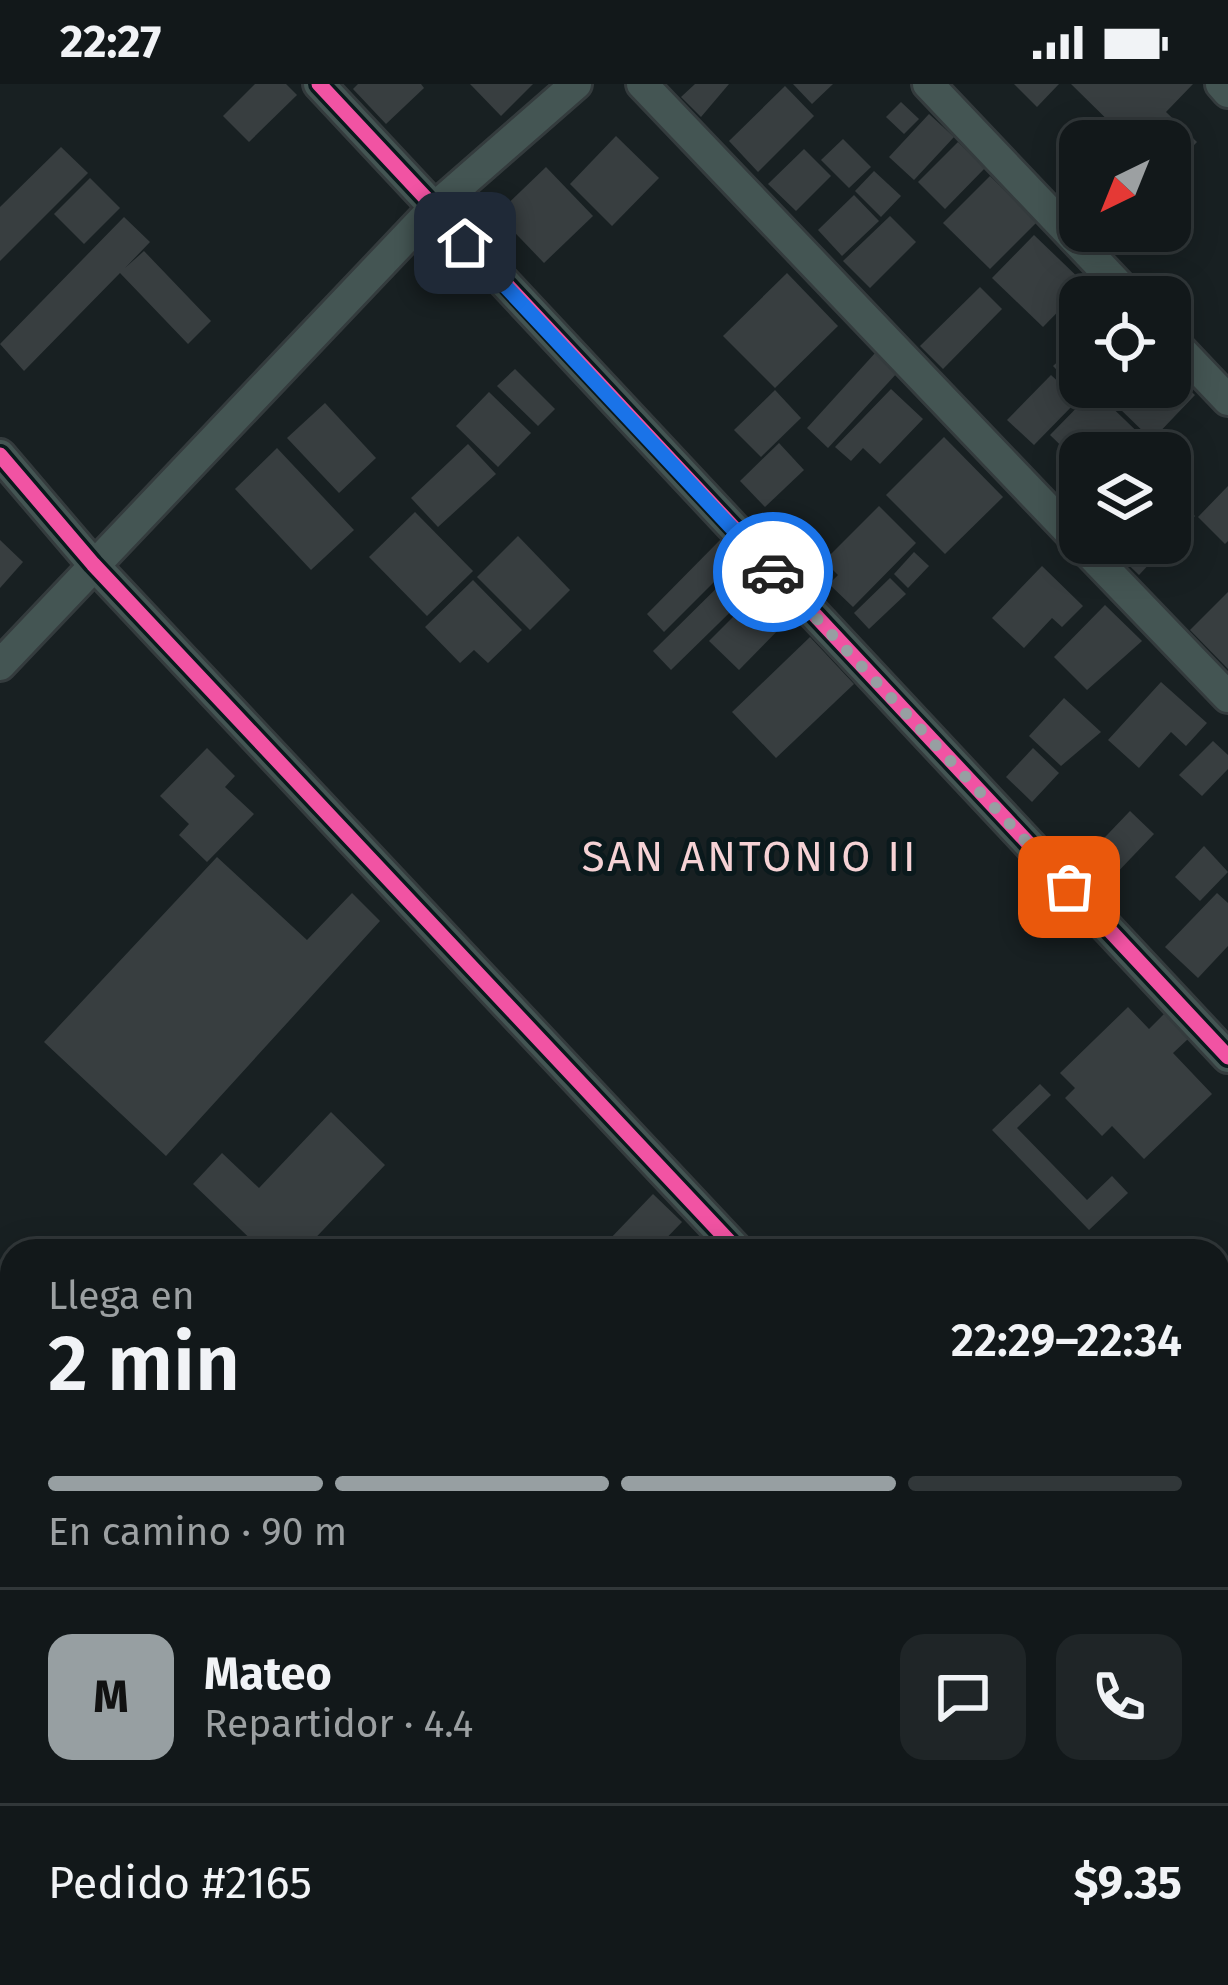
<!DOCTYPE html>
<html lang="es">
<meta charset="utf-8">
<style>
:root{--surface:#12181a;--page:#1f2527;--text:#f1f3f6;--muted:#9ca0a2;--line:#313739;--accent:#979fa2}
body{margin:0;font-family:"Fira Sans",sans-serif;background:var(--page);color:var(--text);height:100vh;display:flex;flex-direction:column;font-size:45px;white-space:nowrap}
*{box-sizing:border-box;margin:0}
p{font-size:39px;color:var(--muted)}
.icon{flex:none;width:66px;height:66px;fill:none;stroke:currentColor;stroke-width:2;stroke-linecap:round;stroke-linejoin:round}
.map{position:relative;flex:1;overflow:hidden}
.drawer{position:absolute;left:0px;top:1155px;width:1230px;height:747px;display:flex;flex-direction:column;background:var(--surface);border-radius:36px 36px 0 0;box-shadow:0 6px 30px #0003,0 0 0 3px var(--line)}
.drawer>*{flex:none}
.needle{width:78px;rotate:223deg}
.tools{position:absolute;left:1059px;top:36px;display:grid;gap:24px}
.tools a{display:grid;place-items:center;width:132px;height:132px;border-radius:24px;background:var(--surface);box-shadow:0 6px 30px #0003,0 0 0 3px var(--line);font-size:60px}
.pin{position:absolute;display:grid;place-items:center;width:102px;height:102px;color:#fff;margin:-51px;border-radius:24px;box-shadow:0 6px 18px #0006}
.courier{position:absolute;display:grid;place-items:center;width:120px;height:120px;margin:-60px;border:9px solid #1a73e8;border-radius:50%;background:#fff;color:#222;box-shadow:0 3px 15px #0007}
.overview em{font-style:normal;font-weight:600}
.overview div{display:flex;flex-direction:column-reverse}
.overview{display:flex;align-items:center;justify-content:space-between;height:204px;padding:0 48px}
h1{font-size:78px;font-weight:600;line-height:90px}
.bar{display:grid;grid-template-columns:repeat(4,1fr);gap:18px 12px;align-content:center;height:144px;padding:0 48px}
.bar i{height:15px;border-radius:9px;background:var(--line)}
.bar .active{background:var(--accent)}
.bar p{grid-column:span 4}
.line{display:flex;align-items:center;gap:30px;padding:0 48px;border-top:3px solid var(--line)}
.line div{flex:1}
.round{display:grid;place-items:center;flex:none;width:126px;height:126px;border-radius:24px;background:var(--page)}
.status{display:flex;justify-content:space-between;align-items:center;height:84px;padding:0 60px;background:var(--surface);direction:ltr}
.status svg{height:33px;fill:currentColor}
.map>svg:first-child{display:block}
.building{fill:#383e40}
.lines{fill:none;stroke-linecap:round;stroke-linejoin:round}
.minor-casing{stroke:#343b3d;stroke-width:36}
.minor{stroke:#445553;stroke-width:30}
.cycleway-casing{stroke:#0a191c;stroke-width:22}
.cycleway{stroke:#f153a3;stroke-width:15}
.done{stroke:#979fa2;stroke-width:12;stroke-dasharray:0 21.6}
.route{stroke:#1a73e8;stroke-width:15}
.labels{text-anchor:middle;stroke-width:10;stroke-linejoin:round;paint-order:stroke}
.neighbourhood-label{font-size:42px;letter-spacing:3px;fill:#f6d2d5;stroke:#0a191c}
</style>
<div class="status"><b>22:27</b><svg viewBox="0 0 49 12"><path d="M0 12V9h3v3zM5 12V6h3v6zM10 12V3h3v9zM15 12V0h3v12zM26 1h20v11H26zM47 4h2v5h-2z"/></svg></div>
<div class="map">
<svg width="1228" height="1901" viewBox="0 0 1228 1901">
<rect width="100%" height="100%" fill="#182022"/>
<g class="building">
<path d="M255,0H286L297,11L249,58L223,32Z"/>
<path d="M358,0H421L424,4L386,40L353,5Z"/>
<path d="M470,0H533L501,32Z"/>
<path d="M695,0H729L701,33L681,13Z"/>
<path d="M793,0H833L812,20Z"/>
<path d="M1014,0H1059L1037,23Z"/>
<path d="M1071,0H1193L1166,28L1197,58L1170,86V57H1129Z"/>
<path d="M785,2L814,32L758,88L729,57Z"/>
<path d="M901,18L919,35L904,50L886,33Z"/>
<path d="M929,30L954,53L914,96L889,73Z"/>
<path d="M616,52L659,94L612,142L570,100Z"/>
<path d="M843,55L871,83L849,104L821,76Z"/>
<path d="M958,58L985,84L945,125L918,98Z"/>
<path d="M61,63L88,89L0,177V123Z"/>
<path d="M804,65L831,92L796,127L768,100Z"/>
<path d="M546,83L593,132L544,179L497,130Z"/>
<path d="M874,87L901,112L881,133L855,107Z"/>
<path d="M990,92L1037,138L990,185L943,139Z"/>
<path d="M90,94L120,124L84,160L54,130Z"/>
<path d="M854,111L879,137L842,172L818,146Z"/>
<path d="M890,132L916,158L870,204L843,177Z"/>
<path d="M124,133L150,158L125,184L144,167L211,237L188,260L120,189L24,287L0,260Z"/>
<path d="M1034,151L1085,200L1043,243L992,194Z"/>
<path d="M787,189L838,242L775,304L723,252Z"/>
<path d="M980,203L1002,225L943,285L920,262Z"/>
<path d="M1080,257V304L1077,307L1053,282Z"/>
<path d="M876,268L898,288L828,364L807,344Z"/>
<path d="M515,285L555,325L538,342L497,302Z"/>
<path d="M1170,288L1195,311L1152,356L1117,322L1136,303H1170Z"/>
<path d="M1051,291L1078,316L1034,361L1007,336Z"/>
<path d="M891,305L923,335L880,380L863,364L851,377L835,363Z"/>
<path d="M775,306L801,334L761,373L734,346Z"/>
<path d="M1094,306L1155,365L1151,369H1080V380L1050,351Z"/>
<path d="M489,308L531,349L498,383L456,342Z"/>
<path d="M325,319L376,374L339,409L287,354Z"/>
<path d="M944,353L1003,413L945,470L886,411Z"/>
<path d="M779,359L804,386L765,423L740,397Z"/>
<path d="M468,360L496,390L438,443L411,414Z"/>
<path d="M277,364L354,446L311,486L235,405Z"/>
<path d="M1228,402V457L1225,460L1198,433Z"/>
<path d="M1170,409L1195,432L1170,458Z"/>
<path d="M879,422L916,459L853,523L829,500L838,491L824,477Z"/>
<path d="M415,428L473,487L427,532L369,473Z"/>
<path d="M518,452L570,506L530,546L477,493Z"/>
<path d="M723,453L741,471L664,548L647,530Z"/>
<path d="M0,456L23,478L0,504Z"/>
<path d="M1116,459H1169L1139,491L1111,464Z"/>
<path d="M914,468L929,482L908,504L894,490Z"/>
<path d="M743,478L762,497L671,586L653,567Z"/>
<path d="M1042,482L1083,522L1062,543L1052,534L1024,564L992,534Z"/>
<path d="M890,494L906,510L869,545L854,529Z"/>
<path d="M473,496L522,546L488,579L474,566L460,579L425,543Z"/>
<path d="M764,502L793,531L739,586L709,557Z"/>
<path d="M1228,508V585L1190,546Z"/>
<path d="M1105,521L1142,557L1087,606L1054,573Z"/>
<path d="M810,553L854,600L776,674L732,628Z"/>
<path d="M1161,598L1207,639L1186,662L1171,648L1139,684L1108,656Z"/>
<path d="M1064,614L1101,648L1061,682L1029,652Z"/>
<path d="M1213,657L1228,671V685L1202,712L1179,691Z"/>
<path d="M207,664L235,692L225,703L254,730L207,778L179,751L189,740L160,712Z"/>
<path d="M1033,664L1059,689L1032,718L1006,693Z"/>
<path d="M1130,727L1154,750L1110,796L1086,773Z"/>
<path d="M1204,762L1228,788L1200,817L1175,793Z"/>
<path d="M217,773L307,856L352,809L380,837L166,1072L44,958Z"/>
<path d="M1217,809L1228,819V862L1198,894L1165,863Z"/>
<path d="M1128,923L1149,945L1164,930L1188,955L1173,969L1212,1010L1144,1075L1112,1042L1102,1052L1065,1014L1075,1004L1060,989Z"/>
<path d="M1040,1000L1051,1011L1017,1044L1087,1116L1112,1092L1128,1109L1089,1146L992,1046Z"/>
<path d="M331,1028L385,1081L303,1167H263L193,1100L222,1069L259,1104Z"/>
<path d="M653,1110L682,1138L654,1167H616L607,1158Z"/>
<path d="M0,1706L12,1718V1754L0,1766Z"/>
<path d="M0,1770L12,1782V1840L0,1827Z"/>
<path d="M68,1890H91L102,1901H57Z"/>
<path d="M101,1890H151L154,1893L146,1901H112Z"/>
<path d="M178,1890H210L221,1901H167Z"/>
<path d="M363,1890H417L428,1901H374Z"/>
<path d="M1039,1890H1056L1068,1901H1029Z"/>
<path d="M1172,1890H1212L1202,1901H1162Z"/>
</g>
<g class="lines">
<defs>
<g id="minor">
<path d="M319,0L1228,973"/>
<path d="M642,0L1080,459"/>
<path d="M928,0L1130,213"/>
<path d="M1221,0L1228,8"/>
<path d="M1170,255L1228,316"/>
<path d="M0,371L93,480L738,1167"/>
<path d="M1080,459L1228,613"/>
<path d="M0,581L433,125L576,0"/>
<path d="M1218,1254L1228,1243"/>
<path d="M0,1656L12,1645"/>
<path d="M1218,1680L1228,1691"/>
<path d="M9,1901L21,1890"/>
<path d="M304,1901L315,1890"/>
<path d="M578,1901L589,1890"/>
</g>
</defs>
<use href="#minor" class="minor-casing"/>
<use href="#minor" class="minor"/>
<defs>
<g id="cycleway">
<path d="M319,0L1228,973"/>
<path d="M0,371L93,480L738,1167"/>
</g>
</defs>
<use href="#cycleway" class="cycleway-casing"/>
<use href="#cycleway" class="cycleway"/>
</g>
<g class="lines">
<path class="done" d="M773,488L1069,803"/>
<path class="route" d="M465,159L773,488"/>
</g>
<g class="labels">
<g class="neighbourhood-label">
<text x="750" y="787">SAN ANTONIO II</text>
</g>
</g>
</svg>
<div class="tools">
<a><svg class="needle" viewBox="-14 -14 28 28"><path d="M0-13l5 13h-10z" fill="#e53935"/><path d="M0 13l5-13h-10z" fill="#9ca0a2"/></svg></a>
<a><svg class="icon" aria-label="locate" viewBox="0 0 24 24"><circle cx="12" cy="12" r="6"/><path d="M12 2v4M12 18v4M2 12h4M18 12h4"/></svg></a>
<a><svg class="icon" aria-label="layers" viewBox="0 0 24 24"><path d="M12 4l9 5-9 5-9-5zM3 14l9 5 9-5"/></svg></a>
</div>
<div class="pin" style="left:1069px;top:803px;background:#ea580c"><svg class="icon" aria-label="bag" viewBox="0 0 24 24"><path d="M5 8h14l-1 12H6zM9 8a3 3 0 0 1 6 0"/></svg></div>
<div class="pin" style="left:465px;top:159px;background:#1f2937"><svg class="icon" aria-label="home" viewBox="0 0 24 24"><path d="M3 11l9-7 9 7M6 9v11h12V9"/></svg></div>
<div class="courier" style="left:773px;top:488px"><svg class="icon" aria-label="car" viewBox="0 0 24 24"><path d="M5 17H2v-5l4-1 3-4h7l3 4 3 1v5h-3M9 17h6M6 11h13"/><circle cx="7" cy="17" r="2"/><circle cx="17" cy="17" r="2"/></svg></div>
<section class="drawer">
<div class="overview"><div><h1>2 min</h1><p>Llega en</p></div><em>22:29–22:34</em></div>
<div class="bar"><i class="active"></i><i class="active"></i><i class="active"></i><i></i><p>En camino · 90 m</p></div>
<div class="line" style="height:216px"><b class="round" style="background:var(--accent);color:#111">M</b><div><b>Mateo</b><p>Repartidor · 4.4</p></div><a class="round"><svg class="icon" aria-label="chat" viewBox="0 0 24 24"><path d="M4 5h16v11H9l-5 4z"/></svg></a><a class="round"><svg class="icon" aria-label="phone" viewBox="0 0 24 24"><path d="M5 4h4l2 5-3 2q2 4 5 5l2-3 5 2v4C11 20 4 13 5 4z"/></svg></a></div>
<div class="line" style="height:156px"><div>Pedido #2165</div><b>$9.35</b></div>
</section>
</div>
